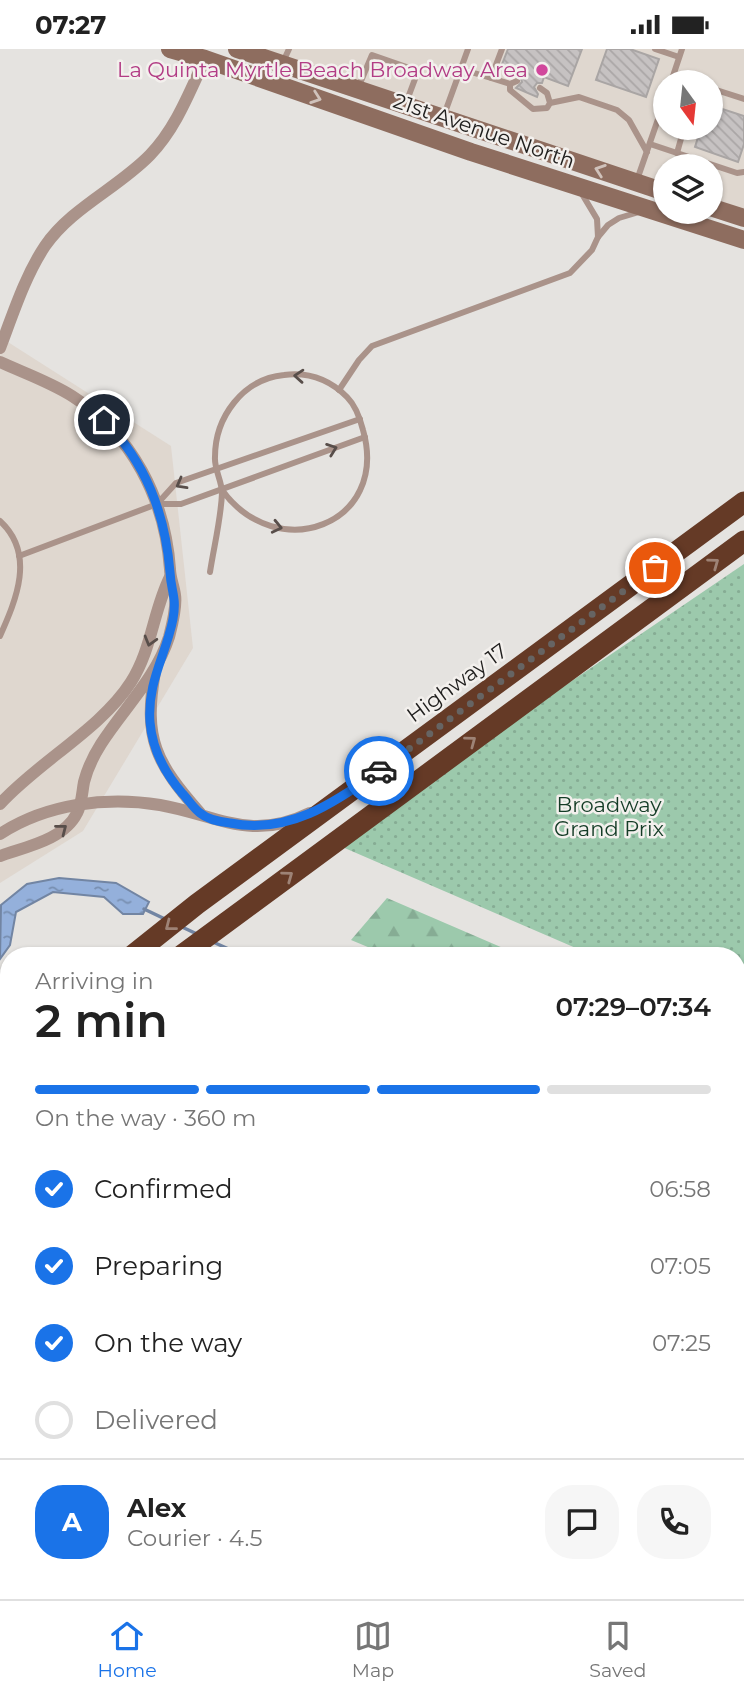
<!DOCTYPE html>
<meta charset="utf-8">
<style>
:root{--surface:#fff;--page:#f6f6f6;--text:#222;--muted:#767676;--line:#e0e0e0;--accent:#1a73e8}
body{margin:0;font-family:Montserrat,sans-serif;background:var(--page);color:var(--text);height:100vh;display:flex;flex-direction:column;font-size:26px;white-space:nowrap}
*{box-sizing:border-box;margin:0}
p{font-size:23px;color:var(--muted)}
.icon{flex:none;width:38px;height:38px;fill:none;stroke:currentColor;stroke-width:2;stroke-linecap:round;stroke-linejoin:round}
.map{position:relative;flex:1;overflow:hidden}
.sheet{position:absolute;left:0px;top:898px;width:746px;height:653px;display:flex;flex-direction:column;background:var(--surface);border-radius:28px 28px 0 0;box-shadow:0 2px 5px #0004}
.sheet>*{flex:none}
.needle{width:46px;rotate:165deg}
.fabs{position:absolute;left:653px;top:21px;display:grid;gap:14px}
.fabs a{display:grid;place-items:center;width:70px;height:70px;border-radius:50%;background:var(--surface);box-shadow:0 2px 5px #0004;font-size:35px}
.pin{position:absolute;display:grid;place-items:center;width:60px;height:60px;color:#fff;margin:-30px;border:4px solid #fff;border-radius:50%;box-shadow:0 2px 7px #0007}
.courier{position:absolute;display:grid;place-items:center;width:70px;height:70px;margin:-35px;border:5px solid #1a73e8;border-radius:50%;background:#fff;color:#222;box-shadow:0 2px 9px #0007}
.headline em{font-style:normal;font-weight:600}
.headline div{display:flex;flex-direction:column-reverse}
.headline{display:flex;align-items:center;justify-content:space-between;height:119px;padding:0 35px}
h1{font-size:46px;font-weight:600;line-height:52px}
.bar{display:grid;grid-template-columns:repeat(4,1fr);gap:10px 7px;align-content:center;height:84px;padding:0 35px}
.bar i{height:9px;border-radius:5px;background:var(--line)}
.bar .selected{background:var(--accent)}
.bar p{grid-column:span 4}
.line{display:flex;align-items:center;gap:18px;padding:0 35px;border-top:2px solid var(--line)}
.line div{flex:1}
.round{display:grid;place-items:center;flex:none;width:74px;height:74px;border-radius:28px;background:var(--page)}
ol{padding:0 35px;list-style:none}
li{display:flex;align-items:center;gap:21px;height:77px}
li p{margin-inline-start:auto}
li .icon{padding:7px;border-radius:50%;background:var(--accent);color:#fff;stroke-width:4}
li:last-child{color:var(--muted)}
li i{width:38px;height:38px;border:4px solid var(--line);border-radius:50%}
.status{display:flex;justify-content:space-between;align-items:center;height:49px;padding:0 35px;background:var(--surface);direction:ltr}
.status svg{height:19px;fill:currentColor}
.tabs{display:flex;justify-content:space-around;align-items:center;height:98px;border-top:2px solid var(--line);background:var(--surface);font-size:19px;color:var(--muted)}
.tabs a{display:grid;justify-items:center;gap:4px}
.tabs .selected{color:var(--accent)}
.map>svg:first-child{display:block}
.built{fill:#dfd7cf;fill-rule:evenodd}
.green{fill:#9cc9ac}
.forest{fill:url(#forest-firs)}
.park{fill:url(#park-dots)}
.water{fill:url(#water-ripples);stroke:#7285a3;stroke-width:2}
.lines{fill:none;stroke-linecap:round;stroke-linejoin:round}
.stream{stroke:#7285a3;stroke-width:3.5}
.building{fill:url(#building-back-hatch);stroke:#a9a5a4;stroke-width:2}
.path{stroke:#989694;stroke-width:2;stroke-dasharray:7 3.5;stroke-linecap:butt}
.lane{stroke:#aa938a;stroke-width:6}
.street{stroke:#aa938a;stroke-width:12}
.secondary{stroke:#8e6d5f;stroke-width:18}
.highway{stroke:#653a26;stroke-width:21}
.oneway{stroke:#d0c2bb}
.oneway2{stroke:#584e4a}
.oneway3{stroke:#9e8376}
.done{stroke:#666463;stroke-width:7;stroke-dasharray:0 12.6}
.route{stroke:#1a73e8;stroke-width:9}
.hotel-dot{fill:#d1479c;stroke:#f3f0ed;stroke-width:2.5}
.labels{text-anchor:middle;stroke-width:5;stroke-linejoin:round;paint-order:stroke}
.hotel-label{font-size:21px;fill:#b23c85;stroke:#f3f0ed;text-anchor:end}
.street-label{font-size:21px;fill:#21201f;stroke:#f3f0ed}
.park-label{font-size:21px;fill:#143c26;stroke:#f3f0ed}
</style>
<div class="status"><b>07:27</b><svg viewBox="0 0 49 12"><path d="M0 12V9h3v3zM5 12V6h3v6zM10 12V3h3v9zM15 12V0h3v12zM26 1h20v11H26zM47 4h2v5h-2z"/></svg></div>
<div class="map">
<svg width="744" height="1550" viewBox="0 0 744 1550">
<defs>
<pattern id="forest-firs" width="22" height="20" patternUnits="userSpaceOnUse" patternTransform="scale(1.75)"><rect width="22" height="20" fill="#9cc9ac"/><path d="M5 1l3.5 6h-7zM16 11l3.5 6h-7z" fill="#86ac94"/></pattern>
<pattern id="park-dots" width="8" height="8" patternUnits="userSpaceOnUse" patternTransform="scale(1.75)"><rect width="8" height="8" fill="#9cc9ac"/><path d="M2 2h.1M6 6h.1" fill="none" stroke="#86ac94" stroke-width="1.8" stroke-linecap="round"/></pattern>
<pattern id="water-ripples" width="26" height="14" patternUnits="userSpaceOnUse" patternTransform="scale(1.75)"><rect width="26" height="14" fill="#94b0db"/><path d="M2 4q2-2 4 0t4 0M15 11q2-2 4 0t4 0" fill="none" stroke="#788fb1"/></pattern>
<pattern id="building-back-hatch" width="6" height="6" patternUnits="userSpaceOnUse" patternTransform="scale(1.75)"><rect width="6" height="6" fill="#c6c2c2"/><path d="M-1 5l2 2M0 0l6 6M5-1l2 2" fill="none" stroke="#aaa6a6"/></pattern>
</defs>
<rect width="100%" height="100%" fill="#e5e3e0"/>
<g class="built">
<path d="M237,0H744V169L711,158L710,117H665V142ZM665,33H710V79H665Z"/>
<path d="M0,288L171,397L193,599L83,782L0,834Z"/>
</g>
<g class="green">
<path d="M374,1542H486L488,1550H375Z"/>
<path d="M546,1542H673L675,1550H549Z"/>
</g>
<g class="forest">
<path d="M387,849L519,906H387L351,891Z"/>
<path d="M737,1002L744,1005V1063L737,1060Z"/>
<path d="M9,1130V1462L0,1455V1139Z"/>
<path d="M486,1542H546L549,1550H488Z"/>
</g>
<path class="park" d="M744,515V972L737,969V906H592L333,794Z"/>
<path class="water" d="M59,829L116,834L149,853L143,865H123L104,848L53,843L16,863L10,896L0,910L1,856L27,835Z"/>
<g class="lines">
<g class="stream">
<path d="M144,860L165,870"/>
<path d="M182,878L197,885"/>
<path d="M213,893L242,906"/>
<path d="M737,1122L744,1126"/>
</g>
</g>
<g class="building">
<path d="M508,0H582L568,37L544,28L542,34H537L534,38L538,45L537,48L516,39L522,33L519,24L501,18Z"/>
<path d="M607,0H630L659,10L646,48L596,31Z"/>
<path d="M710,56L744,67V95L738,113L695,98L701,79H710Z"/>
</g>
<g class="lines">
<g class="path">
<path d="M385,1542L386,1550"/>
<path d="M643,1542L648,1550"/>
</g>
<g class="lane">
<path d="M655,0L679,8"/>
<path d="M283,13L289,0"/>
<path d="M461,20L491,29L502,0"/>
<path d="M673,28L691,33"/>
<path d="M491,29L510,35"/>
<path d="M517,32L510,35V41L533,60L547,59L550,54L547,44L540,39"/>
<path d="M671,33L682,0"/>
<path d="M358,39L372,6L418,22L406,54"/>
<path d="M710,39L744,50"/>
<path d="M550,54L579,48L617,61L629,71L647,103"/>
<path d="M444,66L468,0"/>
<path d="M650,95L737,124L744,123"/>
<path d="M677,104L684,79"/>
<path d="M637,131L665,50"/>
<path d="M582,145L597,170L598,188"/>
<path d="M339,341L359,311L372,297L570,224L592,201L598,188L608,176L619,169L639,163"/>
<path d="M157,455L176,434L360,370"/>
<path d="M0,472C36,505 16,551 0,587"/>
<path d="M19,507L157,455H181L365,388"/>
<path d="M210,523C214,497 221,470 222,444C222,432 214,420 215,408C215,368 243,330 284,326C308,323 330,331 347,348C356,357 360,369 363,381C390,476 277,517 222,441"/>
<path d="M0,1479L9,1486"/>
</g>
<g class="street">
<path d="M0,299C13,265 25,227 45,197C71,159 118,139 150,106C176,79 189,44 205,10"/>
<path d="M0,313C24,324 50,333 72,347C132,385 165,450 170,520C170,529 174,537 175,546C177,558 172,576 169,588C156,629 124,659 101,695C94,706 87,721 84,733C82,743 82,755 77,764C64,791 25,798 0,807"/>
<path d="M155,623C143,690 156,714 200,764"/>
<path d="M0,755C38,713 101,680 131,633C152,600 153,562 170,528"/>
<path d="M0,785C46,755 106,747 160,756C217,766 251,793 310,764"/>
<path d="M737,1311L744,1317"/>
<path d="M65,1542L66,1550"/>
<path d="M247,1542V1550"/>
</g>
<g class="secondary">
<path d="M170,0L205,10L471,103L744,191"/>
<path d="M237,0L665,143"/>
<path d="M710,158L744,169"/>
</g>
<g class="highway">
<path d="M133,906L197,855L744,453"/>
<path d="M182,906L744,492"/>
<path d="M0,1023L9,1015"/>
<path d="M0,1064L9,1056"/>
</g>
</g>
<defs><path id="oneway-chevron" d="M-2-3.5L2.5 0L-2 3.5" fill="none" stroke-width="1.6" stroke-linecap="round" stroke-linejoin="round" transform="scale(1.75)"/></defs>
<g class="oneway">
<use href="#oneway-chevron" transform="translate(316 49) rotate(19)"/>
<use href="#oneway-chevron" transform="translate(600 121) rotate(-161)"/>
</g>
<g class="oneway2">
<use href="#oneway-chevron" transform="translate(299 327) rotate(-176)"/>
<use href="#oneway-chevron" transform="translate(332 400) rotate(-20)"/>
<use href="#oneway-chevron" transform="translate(181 435) rotate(151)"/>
<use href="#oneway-chevron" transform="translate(277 478) rotate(13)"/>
<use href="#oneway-chevron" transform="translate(150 592) rotate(106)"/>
<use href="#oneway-chevron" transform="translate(62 780) rotate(-38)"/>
</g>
<g class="oneway3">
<use href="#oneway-chevron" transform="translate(714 514) rotate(-36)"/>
<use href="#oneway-chevron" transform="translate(471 692) rotate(-37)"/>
<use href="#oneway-chevron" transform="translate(288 827) rotate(-36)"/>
<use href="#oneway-chevron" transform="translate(170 877) rotate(142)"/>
</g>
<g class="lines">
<path class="done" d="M379,722L655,519"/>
<path class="route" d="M104,371C146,414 165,464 170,523C171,543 177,548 173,570C166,606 147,633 150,673C152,699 165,724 182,744C188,750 193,759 200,764C207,770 221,773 230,774C287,786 335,754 379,722"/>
</g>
<circle class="hotel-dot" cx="542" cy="21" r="7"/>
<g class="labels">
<g class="hotel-label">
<text x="528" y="28">La Quinta Myrtle Beach Broadway Area</text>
</g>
<g class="street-label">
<text transform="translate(484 82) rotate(19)" y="7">21st Avenue North</text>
<text transform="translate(457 634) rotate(-36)" y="7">Highway 17</text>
</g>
<g class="park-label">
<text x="609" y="763">Broadway<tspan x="609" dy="24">Grand Prix</tspan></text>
</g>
</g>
</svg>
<div class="fabs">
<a><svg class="needle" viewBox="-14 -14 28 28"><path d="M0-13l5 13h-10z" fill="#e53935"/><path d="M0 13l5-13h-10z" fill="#767676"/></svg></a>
<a><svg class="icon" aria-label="layers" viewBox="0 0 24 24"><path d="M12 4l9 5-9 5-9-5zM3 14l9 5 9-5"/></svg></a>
</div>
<div class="pin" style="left:655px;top:519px;background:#ea580c"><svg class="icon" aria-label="bag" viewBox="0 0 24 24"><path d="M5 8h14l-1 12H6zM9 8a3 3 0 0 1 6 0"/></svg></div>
<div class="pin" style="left:104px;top:371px;background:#1f2937"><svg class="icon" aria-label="home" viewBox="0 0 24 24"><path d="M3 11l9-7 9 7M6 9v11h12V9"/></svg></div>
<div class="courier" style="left:379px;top:722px"><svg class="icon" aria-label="car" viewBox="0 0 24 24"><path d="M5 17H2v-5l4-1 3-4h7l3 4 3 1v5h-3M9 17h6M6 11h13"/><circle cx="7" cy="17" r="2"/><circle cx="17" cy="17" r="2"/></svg></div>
<section class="sheet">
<div class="headline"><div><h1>2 min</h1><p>Arriving in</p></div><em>07:29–07:34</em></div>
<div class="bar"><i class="selected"></i><i class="selected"></i><i class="selected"></i><i></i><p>On the way · 360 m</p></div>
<ol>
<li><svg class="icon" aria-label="check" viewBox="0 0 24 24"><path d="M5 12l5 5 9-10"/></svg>Confirmed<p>06:58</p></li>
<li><svg class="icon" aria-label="check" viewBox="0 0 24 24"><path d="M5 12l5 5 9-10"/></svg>Preparing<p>07:05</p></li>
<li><svg class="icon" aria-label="check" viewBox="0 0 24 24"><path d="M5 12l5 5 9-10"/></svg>On the way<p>07:25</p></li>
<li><i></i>Delivered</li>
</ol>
<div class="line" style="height:126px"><b class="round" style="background:var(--accent);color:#fff">A</b><div><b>Alex</b><p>Courier · 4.5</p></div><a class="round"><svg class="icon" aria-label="chat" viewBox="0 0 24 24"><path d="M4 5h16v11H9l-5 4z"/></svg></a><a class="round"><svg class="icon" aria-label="phone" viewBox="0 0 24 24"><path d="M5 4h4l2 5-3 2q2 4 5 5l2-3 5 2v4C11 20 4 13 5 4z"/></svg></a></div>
</section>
</div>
<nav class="tabs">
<a class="selected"><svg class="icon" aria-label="home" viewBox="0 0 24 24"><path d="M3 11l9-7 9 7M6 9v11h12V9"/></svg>Home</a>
<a><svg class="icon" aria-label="map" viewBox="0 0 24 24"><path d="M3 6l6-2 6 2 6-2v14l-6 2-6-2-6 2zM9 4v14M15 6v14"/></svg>Map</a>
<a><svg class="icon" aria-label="saved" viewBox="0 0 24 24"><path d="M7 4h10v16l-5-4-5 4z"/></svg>Saved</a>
</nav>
